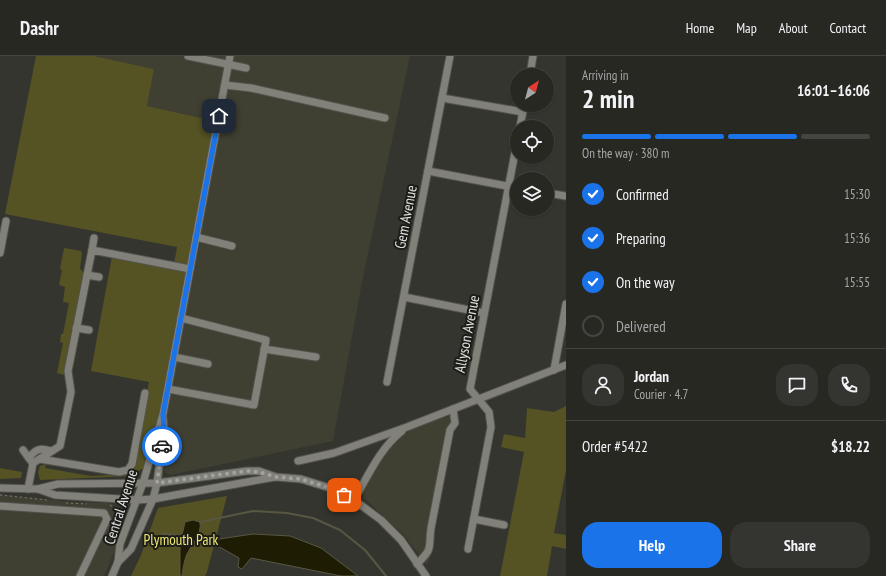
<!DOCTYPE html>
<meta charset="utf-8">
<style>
:root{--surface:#282823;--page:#343430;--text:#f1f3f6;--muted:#a5a6a6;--line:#444441;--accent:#1a73e8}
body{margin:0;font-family:"PT Sans Narrow",sans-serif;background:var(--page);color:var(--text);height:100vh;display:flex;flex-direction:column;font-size:15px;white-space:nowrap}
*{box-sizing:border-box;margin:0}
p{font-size:13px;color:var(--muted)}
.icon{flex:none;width:22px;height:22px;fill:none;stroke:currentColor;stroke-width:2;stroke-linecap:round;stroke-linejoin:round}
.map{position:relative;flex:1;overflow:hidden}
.side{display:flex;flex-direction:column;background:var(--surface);width:320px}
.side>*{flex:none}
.needle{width:26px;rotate:36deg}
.tools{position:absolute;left:510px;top:12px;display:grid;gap:8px}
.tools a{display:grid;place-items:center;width:44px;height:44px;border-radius:50%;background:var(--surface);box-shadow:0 1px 3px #0004,0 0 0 1px var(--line);font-size:20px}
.pin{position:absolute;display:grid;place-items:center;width:34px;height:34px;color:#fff;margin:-17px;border-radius:8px;box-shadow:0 2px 6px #0006}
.courier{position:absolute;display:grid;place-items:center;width:40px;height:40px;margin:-20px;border:3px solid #1a73e8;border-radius:50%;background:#fff;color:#222;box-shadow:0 1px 5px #0007}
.summary em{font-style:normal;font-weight:800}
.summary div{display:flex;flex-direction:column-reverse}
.summary{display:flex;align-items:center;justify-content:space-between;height:68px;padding:0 16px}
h1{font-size:26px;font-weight:800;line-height:30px}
.bar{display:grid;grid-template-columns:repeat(4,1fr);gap:6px 4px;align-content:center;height:48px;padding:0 16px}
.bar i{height:5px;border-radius:3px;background:var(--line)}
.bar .active{background:var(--accent)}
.bar p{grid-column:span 4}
.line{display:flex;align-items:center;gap:10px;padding:0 16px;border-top:1px solid var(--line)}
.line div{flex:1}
.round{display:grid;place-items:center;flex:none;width:42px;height:42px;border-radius:16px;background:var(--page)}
ol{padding:0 16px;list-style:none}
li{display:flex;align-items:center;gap:12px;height:44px}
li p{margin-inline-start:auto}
li .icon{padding:4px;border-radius:50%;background:var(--accent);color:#fff;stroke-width:4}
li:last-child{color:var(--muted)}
li i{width:22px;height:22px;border:2px solid var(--line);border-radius:50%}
.button{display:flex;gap:8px;margin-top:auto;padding:8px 16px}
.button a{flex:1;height:46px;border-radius:16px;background:var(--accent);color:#fff;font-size:16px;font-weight:800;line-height:46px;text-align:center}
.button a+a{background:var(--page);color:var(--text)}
header{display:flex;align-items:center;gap:24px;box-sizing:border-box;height:56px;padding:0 20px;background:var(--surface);border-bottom:1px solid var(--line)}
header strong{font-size:19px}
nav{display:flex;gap:22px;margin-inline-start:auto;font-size:14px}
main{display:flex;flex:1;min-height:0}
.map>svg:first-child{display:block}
.built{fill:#3f3f32}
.green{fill:#555223}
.water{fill:#1e1c02;stroke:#585743}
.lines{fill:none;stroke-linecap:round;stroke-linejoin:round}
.stream{stroke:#585743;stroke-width:2}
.minor-casing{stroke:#53534e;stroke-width:9}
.path{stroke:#7c7c76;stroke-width:1;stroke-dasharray:2 3;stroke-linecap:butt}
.minor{stroke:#81817a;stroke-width:7}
.done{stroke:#a4a49f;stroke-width:4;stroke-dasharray:0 7.2}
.route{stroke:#1a73e8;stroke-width:5}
.labels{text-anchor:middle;stroke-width:4;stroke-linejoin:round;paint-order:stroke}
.street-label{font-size:15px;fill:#e0e0dc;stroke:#1c1c19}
.park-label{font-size:15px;fill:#ede66f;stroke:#1c1c19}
</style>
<header>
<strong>Dashr</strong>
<nav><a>Home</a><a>Map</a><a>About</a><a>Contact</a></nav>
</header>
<main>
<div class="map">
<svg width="566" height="520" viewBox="0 0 566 520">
<rect width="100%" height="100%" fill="#35352f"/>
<g class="built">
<path d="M94,0H226L215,65L147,50L153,13Z"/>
<path d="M233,0H410L362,226L333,385L171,419L166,417L163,413L166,356L198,197L204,155Z"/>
<path d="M457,358L452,378L433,480V495L427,509L403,478L364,442V432L384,399L395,385L404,378L423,368Z"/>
<path d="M0,438L70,446L108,447L114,449L120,453L124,460L120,482L104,520H0Z"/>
</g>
<g class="green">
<path d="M36,0H94L154,13L147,50L215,65L187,210L174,208L177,191L5,158Z"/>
<path d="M64,192L81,195L82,197L80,212L84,218L64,319L57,317L63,287L60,286L61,278H63L69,247L63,246L65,231L59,229L62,214L60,213Z"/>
<path d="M112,200L182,213L186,218L160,354L149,389L144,413H141L136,418L131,420L40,424L38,416L40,410L46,408L45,412L91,420L127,418L130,416L134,410L149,326L91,315Z"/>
<path d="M566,350V414L554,477L566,479V493L552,490L547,520H500L524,396L501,391L504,378L525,382L527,352L554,356Z"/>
<path d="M0,412L22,416L21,422L0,423Z"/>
<path d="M227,440L207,516L205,520H131L141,499L158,452Z"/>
</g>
<g class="water">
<path d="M193,464L200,466C202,478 192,488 187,498C184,505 183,512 182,520H180V488L185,466Z"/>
<path d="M253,478L290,480L321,492L358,520H341L251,502L242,513L238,511L239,502L216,489L219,483Z"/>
</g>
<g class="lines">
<g class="stream">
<path d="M200,466L253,455L287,457L313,462L340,474L365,494L386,520"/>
<path d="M158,481L165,477L181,480"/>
</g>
<defs>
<g id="minor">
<path d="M188,0L246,12"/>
<path d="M530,19L533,0"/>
<path d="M225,29L251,32L385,62"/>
<path d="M442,42L523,56"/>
<path d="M520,71L524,49"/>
<path d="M428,115L517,132"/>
<path d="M547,137L566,140"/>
<path d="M196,181L232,190"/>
<path d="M92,194L94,182"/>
<path d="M0,197L6,165"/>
<path d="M87,219L99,221"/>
<path d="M404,241L484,257"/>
<path d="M76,272L89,274"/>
<path d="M264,293L316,301"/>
<path d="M174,301L208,308"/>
<path d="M554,314L566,248"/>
<path d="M387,326L450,0"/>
<path d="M168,333L254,349L266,284L181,262"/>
<path d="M23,394L31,405"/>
<path d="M29,402C36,392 41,392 51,395"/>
<path d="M40,403L119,416L128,414L132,408L145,337"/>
<path d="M298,405L334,397L407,371L566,309"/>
<path d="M0,432L38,433L58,428L157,427L247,415H259L276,421L301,423L333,433L354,444L381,464L401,484L426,520"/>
<path d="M28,433L33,407L60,390L71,336L68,315L92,194L190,213"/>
<path d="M38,433L55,439L137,444L153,443L275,421"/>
<path d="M354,444C368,420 380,392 402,375"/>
<path d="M0,450L104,457L107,463L80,520"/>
<path d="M474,463L504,469"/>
<path d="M468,493L491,371L489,356L470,333L517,86"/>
<path d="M118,506L131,493L153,443L157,427L164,373L163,362"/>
<path d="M417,508C434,491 428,493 431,472L450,374L455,367L453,353"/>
<path d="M112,520L118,506L120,488L143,427L163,358L230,0"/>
</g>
</defs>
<use href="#minor" class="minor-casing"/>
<g class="path">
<path d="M0,439L47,444"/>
<path d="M66,447L87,448"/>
<path d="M110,449L117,453L122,460"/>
</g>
<use href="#minor" class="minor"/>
</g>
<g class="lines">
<path class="done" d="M162,390L157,427L247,415L259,416L276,421L301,423L333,433L344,439"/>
<path class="route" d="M162,390L164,373L163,358L219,60"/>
</g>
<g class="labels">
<g class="street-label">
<text transform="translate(406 161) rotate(-79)" y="5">Gem Avenue</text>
<text transform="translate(467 278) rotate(-79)" y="5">Allyson Avenue</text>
<text transform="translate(121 451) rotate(-72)" y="5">Central Avenue</text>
</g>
<g class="park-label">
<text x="181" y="489">Plymouth Park</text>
</g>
</g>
</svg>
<div class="tools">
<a><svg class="needle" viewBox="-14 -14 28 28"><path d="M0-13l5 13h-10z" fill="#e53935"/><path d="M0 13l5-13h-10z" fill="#a5a6a6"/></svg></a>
<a><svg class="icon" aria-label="locate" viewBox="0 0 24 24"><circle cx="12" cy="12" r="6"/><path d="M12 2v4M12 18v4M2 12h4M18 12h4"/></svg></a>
<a><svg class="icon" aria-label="layers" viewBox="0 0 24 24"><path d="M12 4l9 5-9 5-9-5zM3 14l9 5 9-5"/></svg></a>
</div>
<div class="pin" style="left:344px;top:439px;background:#ea580c"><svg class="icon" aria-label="bag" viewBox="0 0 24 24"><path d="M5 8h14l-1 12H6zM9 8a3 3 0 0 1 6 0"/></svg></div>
<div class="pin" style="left:219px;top:60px;background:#1f2937"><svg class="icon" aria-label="home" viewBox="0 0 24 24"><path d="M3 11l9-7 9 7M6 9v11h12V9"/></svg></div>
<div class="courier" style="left:162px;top:390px"><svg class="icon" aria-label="car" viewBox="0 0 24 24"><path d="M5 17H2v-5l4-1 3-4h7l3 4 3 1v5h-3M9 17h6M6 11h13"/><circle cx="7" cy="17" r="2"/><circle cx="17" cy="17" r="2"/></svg></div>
</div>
<section class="side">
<div class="summary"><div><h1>2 min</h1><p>Arriving in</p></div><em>16:01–16:06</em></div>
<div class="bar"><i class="active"></i><i class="active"></i><i class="active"></i><i></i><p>On the way · 380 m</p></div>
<ol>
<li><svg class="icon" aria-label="check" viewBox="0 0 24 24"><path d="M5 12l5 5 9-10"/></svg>Confirmed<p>15:30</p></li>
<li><svg class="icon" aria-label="check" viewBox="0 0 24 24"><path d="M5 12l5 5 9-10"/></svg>Preparing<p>15:36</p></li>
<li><svg class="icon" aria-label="check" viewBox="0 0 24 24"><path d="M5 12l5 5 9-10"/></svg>On the way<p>15:55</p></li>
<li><i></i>Delivered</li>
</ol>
<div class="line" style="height:72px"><a class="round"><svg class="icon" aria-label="person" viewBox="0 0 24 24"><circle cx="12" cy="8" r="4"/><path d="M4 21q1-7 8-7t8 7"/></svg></a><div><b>Jordan</b><p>Courier · 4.7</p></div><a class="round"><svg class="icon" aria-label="chat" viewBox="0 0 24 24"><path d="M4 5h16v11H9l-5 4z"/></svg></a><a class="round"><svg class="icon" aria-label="phone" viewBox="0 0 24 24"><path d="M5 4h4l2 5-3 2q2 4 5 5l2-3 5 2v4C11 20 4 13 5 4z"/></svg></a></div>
<div class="line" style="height:52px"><div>Order #5422</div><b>$18.22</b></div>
<div class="button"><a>Help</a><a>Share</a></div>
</section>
</main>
